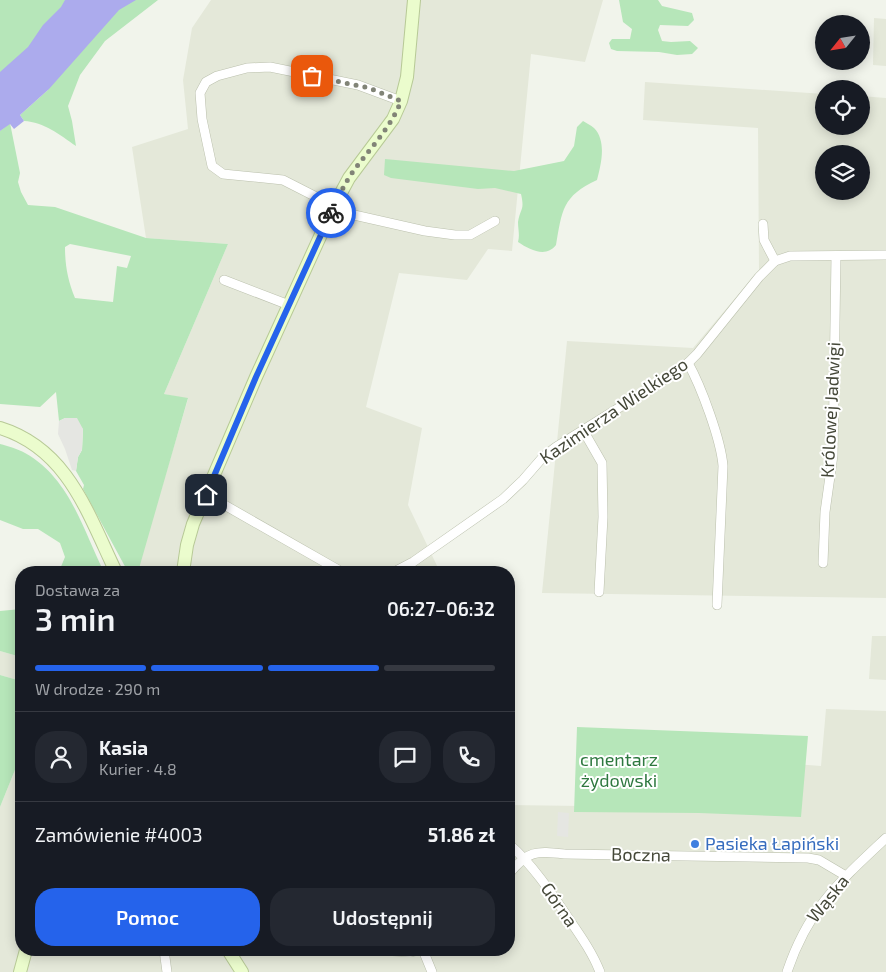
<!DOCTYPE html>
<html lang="pl">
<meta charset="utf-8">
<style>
:root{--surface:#171b24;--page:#242831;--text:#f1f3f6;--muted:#9ea1a6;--line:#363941;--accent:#2563eb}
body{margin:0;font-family:"Exo 2",sans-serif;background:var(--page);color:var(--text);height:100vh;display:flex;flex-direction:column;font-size:19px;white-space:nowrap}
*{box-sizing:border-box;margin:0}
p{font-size:16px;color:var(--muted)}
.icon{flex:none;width:28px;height:28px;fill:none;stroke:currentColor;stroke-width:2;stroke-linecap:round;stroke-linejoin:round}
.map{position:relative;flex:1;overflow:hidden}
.panel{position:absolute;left:15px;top:566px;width:500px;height:390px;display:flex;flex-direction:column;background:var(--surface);border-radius:20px;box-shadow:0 2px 12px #0003}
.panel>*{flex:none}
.needle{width:32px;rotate:240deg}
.buttons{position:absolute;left:815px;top:15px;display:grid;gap:10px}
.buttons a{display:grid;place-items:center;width:55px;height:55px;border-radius:50%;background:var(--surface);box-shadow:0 2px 12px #0003;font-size:25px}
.pin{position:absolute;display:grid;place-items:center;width:42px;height:42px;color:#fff;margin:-21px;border-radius:10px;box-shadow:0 2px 8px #0006}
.courier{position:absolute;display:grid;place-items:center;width:50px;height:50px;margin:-25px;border:4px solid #2563eb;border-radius:50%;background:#fff;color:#222;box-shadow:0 1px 6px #0007}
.headline em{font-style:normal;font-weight:600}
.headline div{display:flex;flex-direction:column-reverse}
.headline{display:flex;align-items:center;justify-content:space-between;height:85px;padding:0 20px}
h1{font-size:32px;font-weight:600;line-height:38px}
.bar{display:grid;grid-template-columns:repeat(4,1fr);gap:8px 5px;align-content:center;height:60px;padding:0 20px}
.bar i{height:6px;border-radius:4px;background:var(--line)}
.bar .current{background:var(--accent)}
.bar p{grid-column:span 4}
.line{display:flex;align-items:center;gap:12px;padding:0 20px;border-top:1px solid var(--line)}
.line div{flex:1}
.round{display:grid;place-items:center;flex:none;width:52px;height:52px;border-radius:20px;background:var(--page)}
.cta{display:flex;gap:10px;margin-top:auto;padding:10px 20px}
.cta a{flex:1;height:58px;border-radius:20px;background:var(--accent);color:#fff;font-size:20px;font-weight:600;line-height:58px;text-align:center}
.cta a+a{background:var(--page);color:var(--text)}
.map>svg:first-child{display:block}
.residential{fill:#e4e8d9;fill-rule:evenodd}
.green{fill:#b6e6b9;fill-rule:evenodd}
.parking{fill:#e5e6e2}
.water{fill:#acabed}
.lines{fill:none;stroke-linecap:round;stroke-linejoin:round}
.street-casing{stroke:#bbc0ad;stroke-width:10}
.secondary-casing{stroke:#b7c996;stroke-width:14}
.street{stroke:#fff;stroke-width:9}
.secondary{stroke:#ebfccd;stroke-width:12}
.done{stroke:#818477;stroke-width:5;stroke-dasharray:0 9}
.route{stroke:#2563eb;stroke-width:6}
.shop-dot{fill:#3f7fe0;stroke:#fff;stroke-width:2}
.labels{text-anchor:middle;stroke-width:4;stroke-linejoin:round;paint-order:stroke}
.street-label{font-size:18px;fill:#454839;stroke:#fff}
.park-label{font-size:18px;fill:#2e783f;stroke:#fff}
.shop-label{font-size:18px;fill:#366cbe;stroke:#fff;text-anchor:start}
</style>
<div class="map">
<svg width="886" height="972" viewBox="0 0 886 972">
<rect width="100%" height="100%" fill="#f1f4eb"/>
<g class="residential">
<path d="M211,0H603L585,62L531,54L512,251L488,249L467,280L399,273L366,407L422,428L408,505L439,570L445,572H138L137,571L188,399L164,394L228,244L146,238L132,147L188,129L183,80L192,28Z"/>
<path d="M874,18L886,19V66L873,65Z"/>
<path d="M645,82L824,94V126H861V96L886,98V598L542,593L567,341L693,348L759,270L758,128L643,120ZM824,154H861V191H824Z"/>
<path d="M872,636H886V680L869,679Z"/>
<path d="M0,651L21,657V681L0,675Z"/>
<path d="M826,709L886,711V972H0V807L21,755V950H509V805L791,809L795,764L821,766Z"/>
</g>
<g class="green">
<path d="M0,0H158L105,41L80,75L68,106L72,121L76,146C60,135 44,122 24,121L20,115L49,89L0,123Z"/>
<path d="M619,0H658L662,6L692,13L694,20L688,26L660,25L658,30L662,41L671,42L690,41L698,48L692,54L677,55L659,52L617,51L611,49L609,43L612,39H630L632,29L623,22Z"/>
<path d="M583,121C586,123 591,125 594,128C607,141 601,165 597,180C562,196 562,211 556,245C546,258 530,250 518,242C520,235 518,229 518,222C520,208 525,211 521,194L495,188L478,189L391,178L384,175L385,159L514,171L564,161L574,146L577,127Z"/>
<path d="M10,123L20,173L18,182L21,192L28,205L55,207L146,238L228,244L164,394L188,398L138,572H128L83,489L84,485L76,471L78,457L82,450L83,429L65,418L59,421L56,392L40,407L0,404V131ZM70,244L131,256L127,268L117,266L113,302L75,298C68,281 65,266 65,247Z"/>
<path d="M0,444C8,446 18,449 25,453C70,478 83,530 104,572H62L60,569L65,557L60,543L38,529H23L0,520Z"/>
<path d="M21,609V657L0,651V611Z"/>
<path d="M0,675L21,681V755L0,807Z"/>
<path d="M577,727L808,736L801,817L699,813L574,812Z"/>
</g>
<g class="parking">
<path d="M65,418H77L83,429L82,450L78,457L76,471L72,470L65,449L58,434L59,421Z"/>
<path d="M558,812L569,813L568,837L557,836Z"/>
</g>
<path class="water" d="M65,0H136L119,10L49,89L20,115L24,121L14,129L10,124L0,131V72L28,47L43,25L61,7Z"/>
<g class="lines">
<defs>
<g id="street">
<path d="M334,206L283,180L223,174L212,166L202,119L200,93L206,82L217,76L247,68L270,67L358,85L401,101"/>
<path d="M332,210L425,231L455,235H470L495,221"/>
<path d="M763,224L764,240L775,261"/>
<path d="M224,280L289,305"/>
<path d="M688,363C701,386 721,440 723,466L717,605"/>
<path d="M583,430L602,463L603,517L599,592"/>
<path d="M207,495L342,572"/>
<path d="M823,563L825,512L833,455L836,256"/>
<path d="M394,572L413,562L503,499L523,480L543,457L556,447L673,374L688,363L697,354L759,277L775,261L790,256L886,255"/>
<path d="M509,844C534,866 552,894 571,922C582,938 593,954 600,972"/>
<path d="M509,874C528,850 536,851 565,854L808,858L819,860L846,876"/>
<path d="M164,950L167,972"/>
<path d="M375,950L410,952L420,950"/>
<path d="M423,950L432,972"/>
<path d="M787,972C808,909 839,882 886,838"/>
</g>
<g id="secondary">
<path d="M0,428C68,449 88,514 116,572"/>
<path d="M183,572L187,545L193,524L256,377L334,206L349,178L393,119L401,101L407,77L414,0"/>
<path d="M228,950L242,972"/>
<path d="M20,972L26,950"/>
</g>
</defs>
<use href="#street" class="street-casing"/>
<use href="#secondary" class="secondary-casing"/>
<use href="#street" class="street"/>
<use href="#secondary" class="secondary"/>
</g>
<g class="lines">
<path class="done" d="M312,76L369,88L401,101C391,127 372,146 355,169C345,182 338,198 331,213"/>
<path class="route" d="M206,495L256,377L331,213"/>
</g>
<circle class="shop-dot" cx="695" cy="844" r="5"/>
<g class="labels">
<g class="street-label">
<text transform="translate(831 410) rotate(-87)" y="6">Królowej Jadwigi</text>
<text transform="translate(614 411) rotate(-34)" y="6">Kazimierza Wielkiego</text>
<text transform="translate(641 855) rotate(1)" y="6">Boczna</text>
<text transform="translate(828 899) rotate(-51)" y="6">Wąska</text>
<text transform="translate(559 905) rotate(55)" y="6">Górna</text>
</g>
<g class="park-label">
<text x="619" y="766">cmentarz<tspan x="619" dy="21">żydowski</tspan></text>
</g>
<g class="shop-label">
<text x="705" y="850">Pasieka Łapiński</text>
</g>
</g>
</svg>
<div class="buttons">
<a><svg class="needle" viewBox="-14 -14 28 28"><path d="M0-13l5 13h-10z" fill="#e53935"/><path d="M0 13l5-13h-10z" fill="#9ea1a6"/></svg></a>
<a><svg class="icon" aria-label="locate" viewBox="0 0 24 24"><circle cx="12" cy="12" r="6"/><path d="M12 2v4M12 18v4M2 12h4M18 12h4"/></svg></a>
<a><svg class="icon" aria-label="layers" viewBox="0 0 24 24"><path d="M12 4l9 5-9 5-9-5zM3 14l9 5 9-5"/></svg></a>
</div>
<div class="pin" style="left:312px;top:76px;background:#ea580c"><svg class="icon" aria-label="bag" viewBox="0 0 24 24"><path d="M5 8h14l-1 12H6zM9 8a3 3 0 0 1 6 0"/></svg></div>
<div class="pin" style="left:206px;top:495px;background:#1f2937"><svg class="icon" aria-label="home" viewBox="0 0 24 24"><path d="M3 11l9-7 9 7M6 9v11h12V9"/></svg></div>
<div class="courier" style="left:331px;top:213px"><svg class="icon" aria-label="bike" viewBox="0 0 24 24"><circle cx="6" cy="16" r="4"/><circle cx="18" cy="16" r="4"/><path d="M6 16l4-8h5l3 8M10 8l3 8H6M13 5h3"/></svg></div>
<section class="panel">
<div class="headline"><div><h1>3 min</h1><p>Dostawa za</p></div><em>06:27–06:32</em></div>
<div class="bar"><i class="current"></i><i class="current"></i><i class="current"></i><i></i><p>W drodze · 290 m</p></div>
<div class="line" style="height:90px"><a class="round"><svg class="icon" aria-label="person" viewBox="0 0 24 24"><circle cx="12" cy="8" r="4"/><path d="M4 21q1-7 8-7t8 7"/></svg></a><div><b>Kasia</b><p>Kurier · 4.8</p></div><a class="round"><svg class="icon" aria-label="chat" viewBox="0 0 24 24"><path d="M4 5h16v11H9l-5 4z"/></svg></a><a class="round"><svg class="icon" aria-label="phone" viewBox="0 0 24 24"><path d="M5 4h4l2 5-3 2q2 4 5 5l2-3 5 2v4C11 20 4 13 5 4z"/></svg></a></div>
<div class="line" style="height:65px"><div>Zamówienie #4003</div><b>51.86 zł</b></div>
<div class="cta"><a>Pomoc</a><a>Udostępnij</a></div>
</section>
</div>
